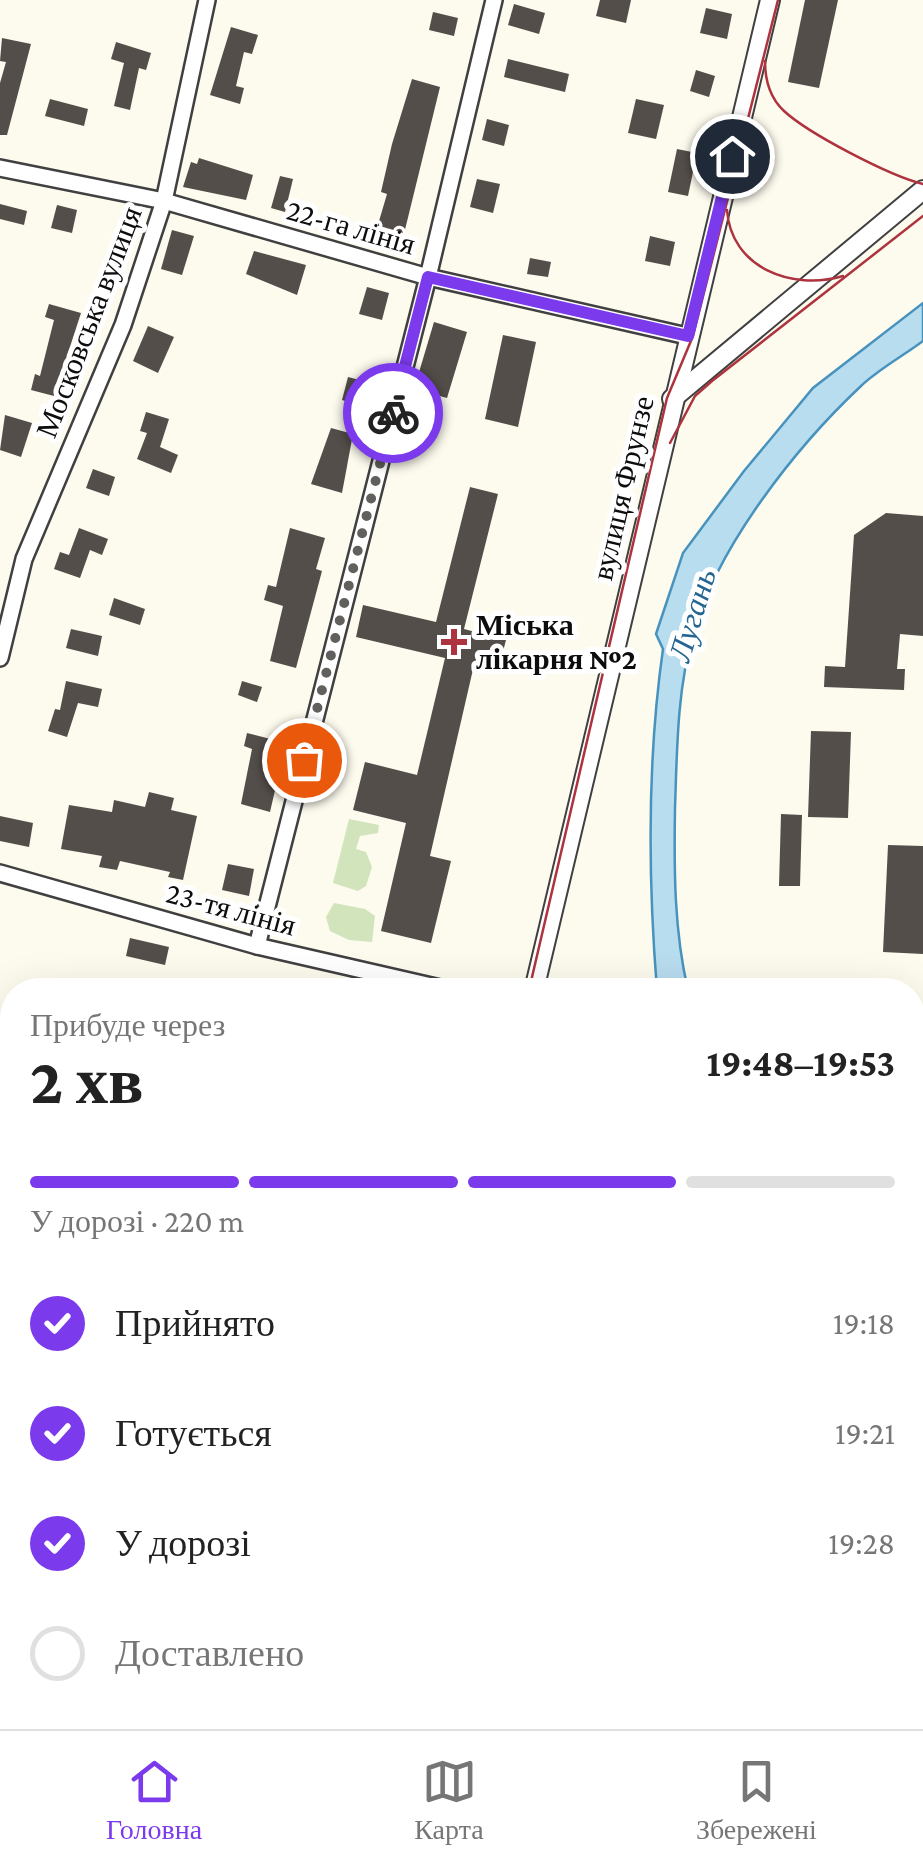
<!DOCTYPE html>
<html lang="uk">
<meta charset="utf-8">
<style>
:root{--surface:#fff;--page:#f2f2f2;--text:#222;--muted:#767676;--line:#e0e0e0;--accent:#7c3aed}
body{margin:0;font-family:"Crimson Pro",serif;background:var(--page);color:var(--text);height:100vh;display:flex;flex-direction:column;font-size:38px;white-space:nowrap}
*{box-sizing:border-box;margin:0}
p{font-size:32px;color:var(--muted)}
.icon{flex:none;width:55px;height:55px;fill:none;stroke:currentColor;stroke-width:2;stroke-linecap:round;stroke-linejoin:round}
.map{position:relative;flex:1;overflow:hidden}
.sheet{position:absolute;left:0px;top:978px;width:925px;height:752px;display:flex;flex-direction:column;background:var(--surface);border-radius:40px 40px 0 0;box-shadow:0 10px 40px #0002}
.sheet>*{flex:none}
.pin{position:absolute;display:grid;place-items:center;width:85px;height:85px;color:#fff;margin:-42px;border:5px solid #fff;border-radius:50%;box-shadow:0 2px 10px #0007}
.courier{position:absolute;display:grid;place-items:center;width:100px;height:100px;margin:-50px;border:8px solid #7c3aed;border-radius:50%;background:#fff;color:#222;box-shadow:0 2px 12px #0007}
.overview em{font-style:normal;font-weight:700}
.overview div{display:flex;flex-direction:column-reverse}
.overview{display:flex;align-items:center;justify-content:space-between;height:170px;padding:0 30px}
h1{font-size:65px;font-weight:700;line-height:75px}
.bar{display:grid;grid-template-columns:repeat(4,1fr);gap:15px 10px;align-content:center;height:120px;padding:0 30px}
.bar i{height:12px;border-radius:8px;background:var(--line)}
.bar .active{background:var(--accent)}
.bar p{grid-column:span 4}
ol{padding:0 30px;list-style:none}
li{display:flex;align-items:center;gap:30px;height:110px}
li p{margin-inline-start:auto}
li .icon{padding:10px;border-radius:50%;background:var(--accent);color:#fff;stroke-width:4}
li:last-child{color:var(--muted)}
li i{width:55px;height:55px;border:5px solid var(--line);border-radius:50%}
.tabs{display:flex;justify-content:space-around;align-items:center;height:140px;border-top:2px solid var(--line);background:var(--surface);font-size:28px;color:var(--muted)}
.tabs a{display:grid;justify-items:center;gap:5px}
.tabs .active{color:var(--accent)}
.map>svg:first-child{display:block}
.green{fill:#d2e4bc}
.water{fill:#b8ddef;stroke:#4793be;stroke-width:2.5}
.building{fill:#544e4a}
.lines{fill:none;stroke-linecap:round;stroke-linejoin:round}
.minor-casing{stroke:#404040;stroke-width:20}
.tertiary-casing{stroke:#404040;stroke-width:22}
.minor{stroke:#fff;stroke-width:15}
.tertiary{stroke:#fff;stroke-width:18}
.tram{stroke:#ad343e;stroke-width:2.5}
.done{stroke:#61605c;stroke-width:10;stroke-dasharray:0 18}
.route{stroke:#7c3aed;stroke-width:12}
.poi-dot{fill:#ad343e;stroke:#fff;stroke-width:4}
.labels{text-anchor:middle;stroke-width:10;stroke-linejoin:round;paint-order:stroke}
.street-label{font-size:30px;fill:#0d0d0d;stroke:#fff}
.poi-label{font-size:30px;font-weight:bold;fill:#0d0d0d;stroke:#fff;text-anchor:start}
.water-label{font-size:32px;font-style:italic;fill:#246591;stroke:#fff}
</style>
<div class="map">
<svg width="923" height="1729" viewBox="0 0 923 1729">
<rect width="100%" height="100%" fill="#fdfaee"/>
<g class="green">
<path d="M349,819L379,825L378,833L360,836L356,849L366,852L372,867L366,886L358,891L333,883Z"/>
<path d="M334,903L365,909L375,916L372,942L349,940L330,931L326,917Z"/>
</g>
<g class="water">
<path d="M923,303V341C903,356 879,369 861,386C796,447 716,548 693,635C677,690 677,751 675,808C674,869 674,931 688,990H657C648,878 647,761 663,649L656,634L683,553L744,471L813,388Z"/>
<path d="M913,1457L923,1494V1729H897L894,1718H912Z"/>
</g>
<g class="building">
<path d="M600,0H631L626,23L596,16Z"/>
<path d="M805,0H838L819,88L788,82Z"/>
<path d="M514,4L545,13L539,34L508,25Z"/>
<path d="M706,8L732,14L727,39L700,33Z"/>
<path d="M433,12L458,18L454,36L429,30Z"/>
<path d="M231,27L258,35L252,54L244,52L236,86L244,88L240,104L210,95Z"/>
<path d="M2,38L31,44L7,135H0V83L6,62L0,61Z"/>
<path d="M116,42L151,53L146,70L139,68L130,110L114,106L124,63L111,59Z"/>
<path d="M508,59L569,74L565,92L504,77Z"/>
<path d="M696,70L715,76L709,97L690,91Z"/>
<path d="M412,79L440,87L401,246L374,238L387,194L381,192L392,144Z"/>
<path d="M50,99L88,109L84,126L45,116Z"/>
<path d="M636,99L664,105L656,139L628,133Z"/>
<path d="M487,119L509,125L504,146L482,140Z"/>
<path d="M677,149L697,153L688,196L668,192Z"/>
<path d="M199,158L253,175L246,200L183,187L191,162L197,164Z"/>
<path d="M280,176L293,179L285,212L271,208Z"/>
<path d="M477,179L500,184L493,213L470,207Z"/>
<path d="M0,204L27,211L24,225L0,219Z"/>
<path d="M57,205L77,210L72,233L51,228Z"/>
<path d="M172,230L194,236L182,275L161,269Z"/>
<path d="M650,236L675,242L670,266L645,261Z"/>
<path d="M254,251L306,265L297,295L246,274Z"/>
<path d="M530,258L551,262L548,277L527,274Z"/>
<path d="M367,287L389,293L382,320L359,314Z"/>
<path d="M49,304L81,313L54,396L31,390L35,374L40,376L54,320L45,317Z"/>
<path d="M434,322L467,332L447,398L414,389Z"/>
<path d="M148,326L174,337L158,373L133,361Z"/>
<path d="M503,335L536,342L518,427L485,419Z"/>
<path d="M348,377L367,382L360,406L342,400Z"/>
<path d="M146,412L169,419L160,447L178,455L171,473L137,459L147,433L140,431Z"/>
<path d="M5,415L32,423L21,457L0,450Z"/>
<path d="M331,428L353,434L342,493L311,484Z"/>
<path d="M93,469L115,477L109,496L86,488Z"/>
<path d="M470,487L498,494L464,629L506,640L498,671L474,665L430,856L451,861L431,943L381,931L406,823L353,810L365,762L417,775L445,658L356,637L363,605L436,622Z"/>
<path d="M886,513L923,516V636L900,634L897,669H905L904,690L824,687L825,666L845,667L854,535Z"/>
<path d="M79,528L108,539L102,555L90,550L80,578L54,569L60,552L69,555Z"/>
<path d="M290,528L325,538L316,569L322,571L296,668L270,661L283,606L264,600L268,585L276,587Z"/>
<path d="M114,598L145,609L140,625L109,615Z"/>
<path d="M71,629L102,636L98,656L66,648Z"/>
<path d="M66,681L102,689L98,707L78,703L67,737L48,731L55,709L60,710Z"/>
<path d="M242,681L262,687L257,702L238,695Z"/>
<path d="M811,731L851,732L848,818L808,817Z"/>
<path d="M247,733L286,743L270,812L241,804L252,749L244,746Z"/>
<path d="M149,792L174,798L171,810L197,816L183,880L168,877L170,872L120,861L117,870L99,867L102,856L61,849L69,805L112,812L114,800L145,807Z"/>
<path d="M781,814L802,815L800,886H779Z"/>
<path d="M0,816L33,823L29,847L0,841Z"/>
<path d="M888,845L923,846V954L883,952Z"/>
<path d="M228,864L254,869L249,896L222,890Z"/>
<path d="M130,938L169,947L165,965L126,956Z"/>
</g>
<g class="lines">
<defs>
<g id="minor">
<path d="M0,168L164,201L428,277L687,336"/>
<path d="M0,658L24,559L123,325L164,201L207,0"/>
<path d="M0,873L257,946L449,990"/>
<path d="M257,946L428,277L494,0"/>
<path d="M0,1564L12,1572"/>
</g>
<g id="tertiary">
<path d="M672,399L923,190"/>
<path d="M534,990L770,0"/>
<path d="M371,1729L372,1718"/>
</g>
</defs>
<use href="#minor" class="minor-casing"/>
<use href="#tertiary" class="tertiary-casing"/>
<use href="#minor" class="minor"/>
<use href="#tertiary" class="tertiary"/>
<g class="tram">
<path d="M765,61C765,80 770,98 784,111C809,134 890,176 923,184"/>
<path d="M727,210C731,268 792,291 843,276"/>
<path d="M670,443L695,396L712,381L923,216"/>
<path d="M529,990L667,398L693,336L778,0"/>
<path d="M365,1729L366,1718"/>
</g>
</g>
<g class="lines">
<path class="done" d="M304,760L393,413"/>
<path class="route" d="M393,413L428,277L688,336L732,156"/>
</g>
<path class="poi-dot" d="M449 627h10v10h10v10h-10v10h-10v-10h-10v-10h10z"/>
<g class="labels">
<g class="street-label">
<text transform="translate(351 227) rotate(16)" y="10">22-га лінія</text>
<text transform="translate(89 322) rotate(-69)" y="10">Московська вулиця</text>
<text transform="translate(623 488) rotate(-77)" y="10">вулиця Фрунзе</text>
<text transform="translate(231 909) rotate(15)" y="10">23-тя лінія</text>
</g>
<g class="poi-label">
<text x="476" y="635">Міська<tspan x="476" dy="34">лікарня №2</tspan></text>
</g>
<g class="water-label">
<text transform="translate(692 615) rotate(-73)" y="11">Лугань</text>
</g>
</g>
</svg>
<div class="pin" style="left:304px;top:760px;background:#ea580c"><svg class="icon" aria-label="bag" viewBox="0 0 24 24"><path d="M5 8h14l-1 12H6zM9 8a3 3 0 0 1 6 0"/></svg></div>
<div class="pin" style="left:732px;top:156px;background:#1f2937"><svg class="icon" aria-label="home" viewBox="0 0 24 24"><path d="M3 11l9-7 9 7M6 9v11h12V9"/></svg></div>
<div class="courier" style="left:393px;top:413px"><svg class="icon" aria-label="bike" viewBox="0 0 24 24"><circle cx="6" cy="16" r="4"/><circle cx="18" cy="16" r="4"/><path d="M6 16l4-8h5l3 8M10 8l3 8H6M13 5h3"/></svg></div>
<section class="sheet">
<div class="overview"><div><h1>2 хв</h1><p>Прибуде через</p></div><em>19:48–19:53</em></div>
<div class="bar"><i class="active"></i><i class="active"></i><i class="active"></i><i></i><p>У дорозі · 220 m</p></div>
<ol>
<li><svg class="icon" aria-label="check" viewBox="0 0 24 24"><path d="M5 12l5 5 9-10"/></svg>Прийнято<p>19:18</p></li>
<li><svg class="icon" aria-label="check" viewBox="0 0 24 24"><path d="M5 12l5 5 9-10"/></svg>Готується<p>19:21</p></li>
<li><svg class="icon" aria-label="check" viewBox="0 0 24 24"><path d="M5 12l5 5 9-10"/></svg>У дорозі<p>19:28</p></li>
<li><i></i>Доставлено</li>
</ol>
</section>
</div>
<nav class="tabs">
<a class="active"><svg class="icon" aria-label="home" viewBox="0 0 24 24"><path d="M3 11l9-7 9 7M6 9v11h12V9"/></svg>Головна</a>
<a><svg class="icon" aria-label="map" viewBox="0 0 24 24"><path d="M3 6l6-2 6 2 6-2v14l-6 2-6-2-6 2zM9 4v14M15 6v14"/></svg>Карта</a>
<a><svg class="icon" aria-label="saved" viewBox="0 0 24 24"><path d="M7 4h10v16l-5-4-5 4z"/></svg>Збережені</a>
</nav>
